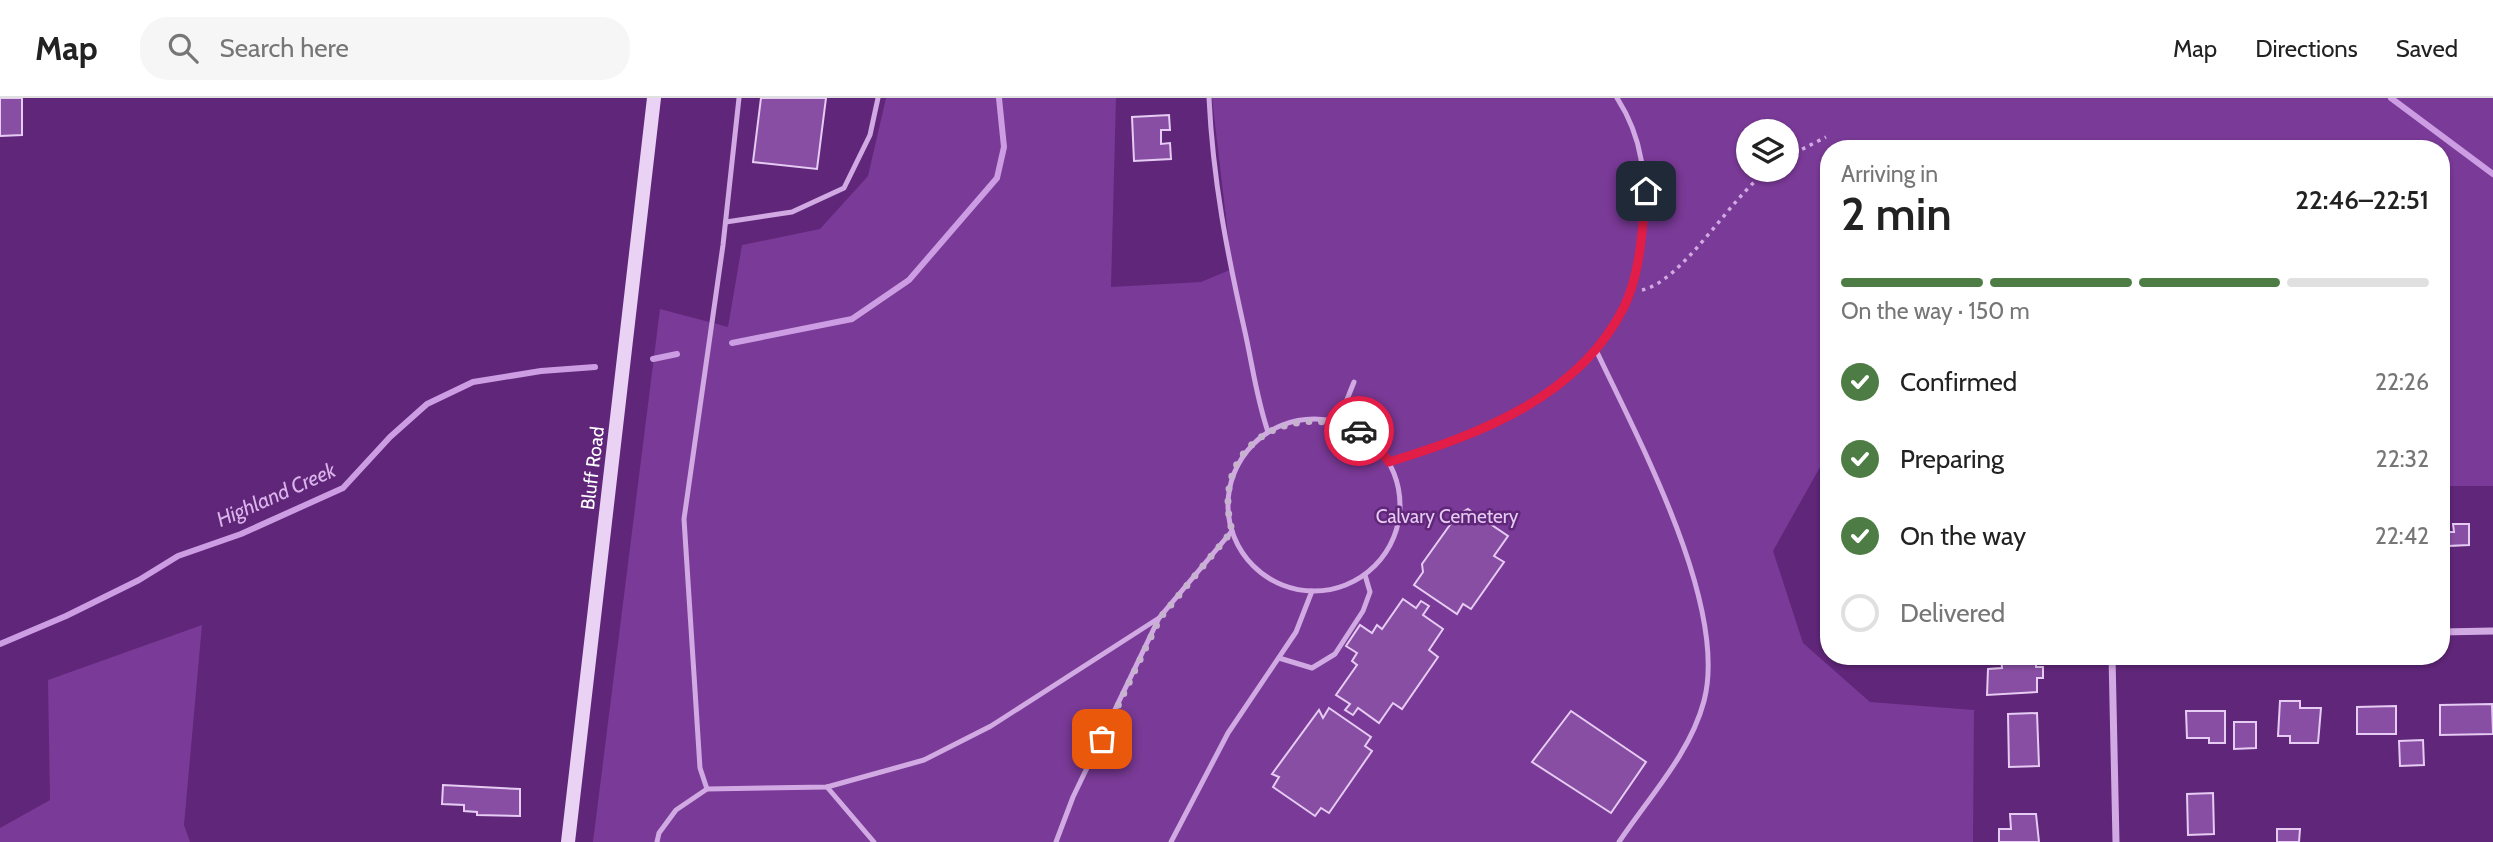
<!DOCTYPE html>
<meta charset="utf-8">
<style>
:root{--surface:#fff;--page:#f6f6f6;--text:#222;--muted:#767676;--line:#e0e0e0;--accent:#4d7d44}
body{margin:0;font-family:Cabin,sans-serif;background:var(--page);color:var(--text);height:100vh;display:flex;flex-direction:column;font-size:26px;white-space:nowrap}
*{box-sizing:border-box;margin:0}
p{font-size:23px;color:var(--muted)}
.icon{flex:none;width:38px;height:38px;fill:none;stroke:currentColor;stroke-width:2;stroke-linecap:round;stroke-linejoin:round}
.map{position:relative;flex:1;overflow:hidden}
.drawer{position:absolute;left:1820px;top:42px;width:630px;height:525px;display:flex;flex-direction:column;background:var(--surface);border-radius:28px;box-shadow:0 2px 5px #0004}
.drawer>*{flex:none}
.buttons{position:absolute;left:1736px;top:21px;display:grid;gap:14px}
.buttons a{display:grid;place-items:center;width:63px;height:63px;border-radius:50%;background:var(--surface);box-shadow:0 2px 5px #0004;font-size:35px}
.pin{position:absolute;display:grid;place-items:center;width:60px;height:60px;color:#fff;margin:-30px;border-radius:14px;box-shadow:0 4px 10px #0006}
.courier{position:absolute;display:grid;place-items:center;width:70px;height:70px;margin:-35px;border:5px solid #e11d48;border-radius:50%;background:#fff;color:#222;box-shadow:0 2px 9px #0007}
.summary em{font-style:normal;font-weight:600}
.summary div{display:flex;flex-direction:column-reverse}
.summary{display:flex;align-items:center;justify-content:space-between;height:119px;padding:0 21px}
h1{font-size:46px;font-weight:600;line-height:52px}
.bar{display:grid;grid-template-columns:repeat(4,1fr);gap:10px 7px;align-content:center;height:84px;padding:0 21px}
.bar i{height:9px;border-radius:5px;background:var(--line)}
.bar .current{background:var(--accent)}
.bar p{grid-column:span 4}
ol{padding:0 21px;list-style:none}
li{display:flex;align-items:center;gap:21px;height:77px}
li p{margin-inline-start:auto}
li .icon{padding:7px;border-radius:50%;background:var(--accent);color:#fff;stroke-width:4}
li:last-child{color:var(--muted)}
li i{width:38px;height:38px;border:4px solid var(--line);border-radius:50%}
header{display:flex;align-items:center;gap:42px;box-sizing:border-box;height:98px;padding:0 35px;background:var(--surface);border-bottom:2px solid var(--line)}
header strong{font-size:33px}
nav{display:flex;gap:38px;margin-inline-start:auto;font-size:24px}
.search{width:490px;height:63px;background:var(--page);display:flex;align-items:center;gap:18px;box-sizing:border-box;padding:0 24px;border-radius:28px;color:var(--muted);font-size:26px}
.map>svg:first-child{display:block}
.green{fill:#7a3a97;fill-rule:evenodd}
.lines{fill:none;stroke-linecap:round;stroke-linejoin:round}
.stream{stroke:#cd9de4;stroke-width:6}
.building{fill:#884ea3;stroke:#e6cbf3;stroke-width:2}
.path{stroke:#d1a9e3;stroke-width:3.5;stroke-dasharray:3.5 5;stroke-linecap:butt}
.lane{stroke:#d1a9e3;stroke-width:5}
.street{stroke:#d1a9e3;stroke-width:7}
.secondary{stroke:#ead2f4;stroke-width:14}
.done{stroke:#c7b3d0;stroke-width:7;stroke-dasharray:0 12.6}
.route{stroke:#e11d48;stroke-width:9}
.labels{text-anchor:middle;stroke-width:5;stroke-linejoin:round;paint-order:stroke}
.street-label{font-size:19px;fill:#fff;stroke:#602679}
.park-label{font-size:19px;fill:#e6cbf3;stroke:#602679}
.water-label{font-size:21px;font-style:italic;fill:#dab4eb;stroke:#602679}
</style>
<header>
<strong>Map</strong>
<div class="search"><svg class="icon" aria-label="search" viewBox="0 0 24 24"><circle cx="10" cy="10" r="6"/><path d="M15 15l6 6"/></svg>Search here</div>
<nav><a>Map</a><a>Directions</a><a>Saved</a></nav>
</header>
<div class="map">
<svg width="2493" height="744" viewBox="0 0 2493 744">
<rect width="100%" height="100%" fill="#602679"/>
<g class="green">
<path d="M886,0H1116L1111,189L1201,184L1232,171L1212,0H2493V388H2441V51H1829V353L1773,453L1803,545L1870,604L1974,612L1973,744H593L660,211L728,229L742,147L820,131L868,78ZM1748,33H1787V72H1748Z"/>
<path d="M202,527L184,727L190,744H0V730L50,702L48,582Z"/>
</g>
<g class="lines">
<g class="stream">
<path d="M2391,0L2493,76"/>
<path d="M732,245L852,221L909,182L997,80L1004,49L999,0"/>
<path d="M653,261L677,256"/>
<path d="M0,546L66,518L139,482L178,458L241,436L343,390L390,339L427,306L473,284L541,273L595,269"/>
</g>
</g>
<g class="building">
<path d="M0,0H22V37L0,38Z"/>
<path d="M761,0H826L817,71L753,64Z"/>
<path d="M1169,17L1170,32H1161V46L1170,45L1171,61L1134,63L1132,19Z"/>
<path d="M1468,411L1508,438L1494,458L1504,464L1471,511L1463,506L1457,516L1414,487L1423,474L1422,466L1457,417Z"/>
<path d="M2441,425H2448V434H2454L2453,426H2469V447L2448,448V455H2442L2441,459Z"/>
<path d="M1403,501L1416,510L1421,503L1429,508L1423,517L1443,531L1429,552L1438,559L1402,611L1393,605L1379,625L1358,610L1353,617L1345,612L1350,606L1336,597L1357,567L1352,563L1357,555L1346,548L1360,527L1372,535L1377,527L1382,531Z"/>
<path d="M2001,558H2036V569H2043V580H2037V594L1987,597L1988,571L2002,570Z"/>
<path d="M2280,603H2300V610H2321L2318,645H2290V638H2278Z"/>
<path d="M2492,606L2493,636L2440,637V607Z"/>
<path d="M2396,608V636H2357V609Z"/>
<path d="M1329,610L1371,639L1365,648L1372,653L1329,715L1321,710L1315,718L1273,689L1279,679L1272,676L1319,612L1323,620Z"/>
<path d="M1571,613L1646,664L1611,715L1532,664Z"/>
<path d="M2186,613H2225V645H2209V640H2187Z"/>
<path d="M2037,615L2039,668L2009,669L2008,616Z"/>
<path d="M2234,624H2256V650L2234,651Z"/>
<path d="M2423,642L2424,667L2400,668L2399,643Z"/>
<path d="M443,687L520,691V718L477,717V714L464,713V707L442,706Z"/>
<path d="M2213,695L2214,736L2188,737L2187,696Z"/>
<path d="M2010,716H2036L2039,744H1999V731H2011Z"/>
<path d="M2277,731H2300L2299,744H2277Z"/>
</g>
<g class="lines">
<g class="path">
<path d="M1787,59L1826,39"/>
<path d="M1642,192C1683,183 1730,100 1768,72"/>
</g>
<g class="lane">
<path d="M1209,0C1213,83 1227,154 1245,234C1253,270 1256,298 1268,334"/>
<path d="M726,124L792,114L844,90L870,37L878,0"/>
<path d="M1596,252C1637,339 1729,508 1704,603C1690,656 1649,699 1619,744"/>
<circle cx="1314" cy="407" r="86"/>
<path d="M1338,324L1354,284"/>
<path d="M1389,364C1473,338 1591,295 1625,206C1635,180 1639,154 1642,127C1647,82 1643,40 1617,0"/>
<path d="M1279,560L1312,570L1335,556L1363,513L1370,494L1365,477"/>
<path d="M827,689L874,744"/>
<path d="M707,691L700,670L684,421L723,147L739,0"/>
<path d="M657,744L659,735L676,712L707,691L827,689L924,662L991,628L1159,520L1232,433"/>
<path d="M1056,744L1073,699L1159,520"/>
<path d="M1171,744L1228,635L1296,534L1312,493"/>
</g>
<g class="street">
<path d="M2441,534L2493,533"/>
<path d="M2112,558L2116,744"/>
</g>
<path class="secondary" d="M568,744L654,0"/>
</g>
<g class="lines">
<path class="done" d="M1102,641L1160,520L1232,433C1230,424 1228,415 1228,406C1227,335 1301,307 1359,333"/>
<path class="route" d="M1359,333L1376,346L1389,364C1480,336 1579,299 1624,209C1641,174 1642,131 1646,93"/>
</g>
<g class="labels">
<g class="street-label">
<text transform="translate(592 370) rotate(-83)" y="7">Bluff Road</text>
</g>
<g class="park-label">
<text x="1447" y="425">Calvary Cemetery</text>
</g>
<g class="water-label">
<text transform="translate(276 397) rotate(-24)" y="7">Highland Creek</text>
</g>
</g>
</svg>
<div class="buttons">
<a><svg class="icon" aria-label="layers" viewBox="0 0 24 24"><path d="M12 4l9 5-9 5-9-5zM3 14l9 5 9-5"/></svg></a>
</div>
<div class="pin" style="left:1102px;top:641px;background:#ea580c"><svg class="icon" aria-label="bag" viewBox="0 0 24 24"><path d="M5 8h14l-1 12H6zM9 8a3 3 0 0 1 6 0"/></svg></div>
<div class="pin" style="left:1646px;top:93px;background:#1f2937"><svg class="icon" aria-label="home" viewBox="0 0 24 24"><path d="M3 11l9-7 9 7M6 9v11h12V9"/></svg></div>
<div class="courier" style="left:1359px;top:333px"><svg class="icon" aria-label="car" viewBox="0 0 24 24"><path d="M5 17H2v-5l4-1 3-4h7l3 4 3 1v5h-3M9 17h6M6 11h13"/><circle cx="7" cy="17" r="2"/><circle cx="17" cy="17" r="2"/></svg></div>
<section class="drawer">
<div class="summary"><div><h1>2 min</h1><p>Arriving in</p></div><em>22:46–22:51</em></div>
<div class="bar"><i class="current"></i><i class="current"></i><i class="current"></i><i></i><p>On the way · 150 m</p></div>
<ol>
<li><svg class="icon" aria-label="check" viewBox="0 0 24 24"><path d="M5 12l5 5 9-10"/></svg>Confirmed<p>22:26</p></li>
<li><svg class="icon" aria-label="check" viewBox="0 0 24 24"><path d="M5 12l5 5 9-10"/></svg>Preparing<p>22:32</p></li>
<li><svg class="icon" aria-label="check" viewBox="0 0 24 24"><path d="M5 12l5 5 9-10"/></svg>On the way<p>22:42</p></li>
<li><i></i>Delivered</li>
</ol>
</section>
</div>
